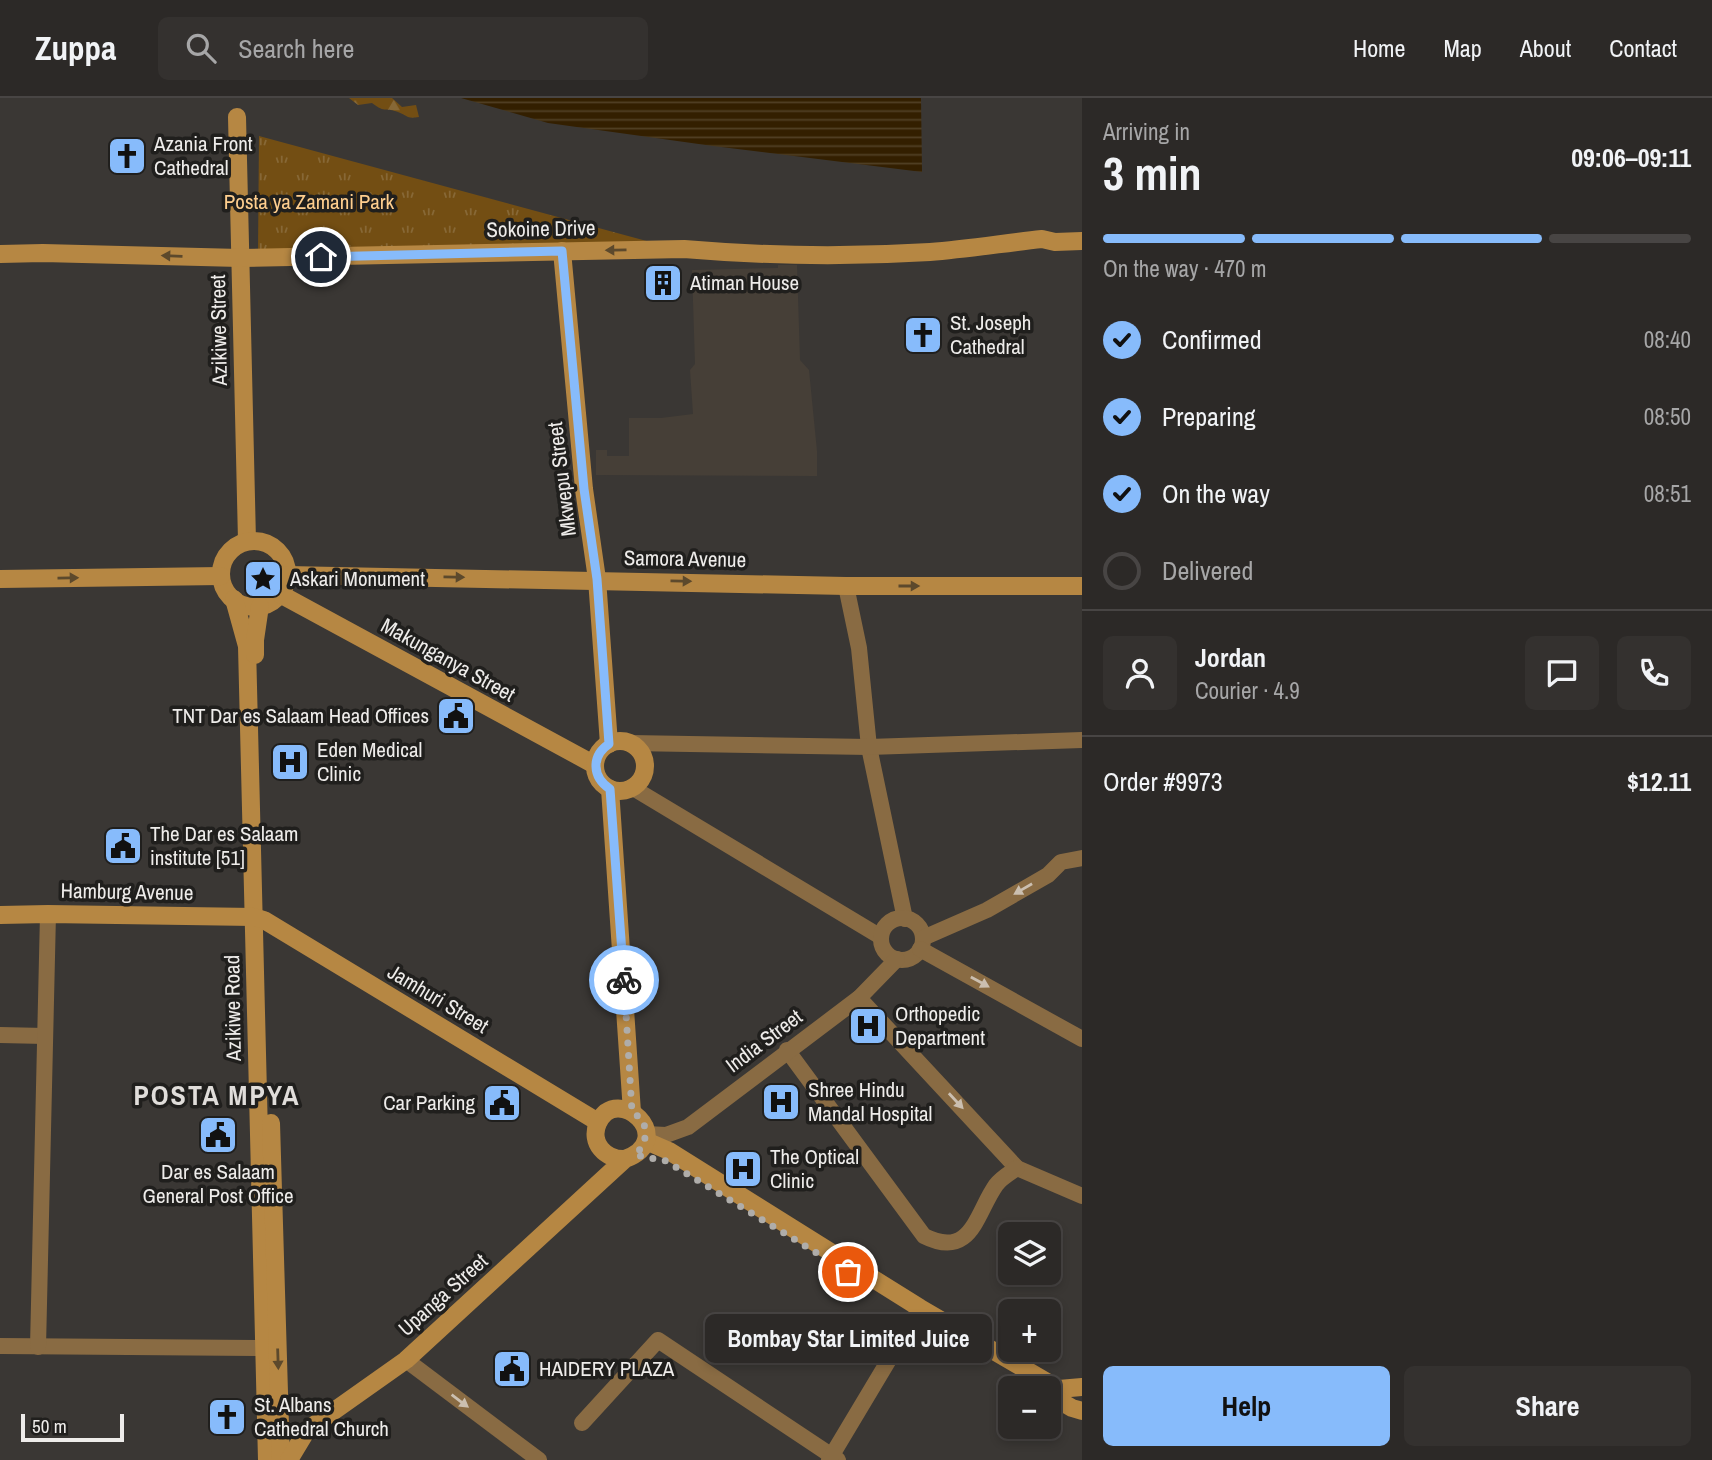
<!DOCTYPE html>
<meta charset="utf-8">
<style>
:root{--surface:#2c2927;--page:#34312f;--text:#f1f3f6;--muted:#a6a6a7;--line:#484544;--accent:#87bbfb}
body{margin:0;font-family:"Archivo Narrow",sans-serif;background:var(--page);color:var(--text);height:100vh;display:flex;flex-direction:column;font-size:26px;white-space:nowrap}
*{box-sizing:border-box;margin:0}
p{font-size:23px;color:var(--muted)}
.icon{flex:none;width:38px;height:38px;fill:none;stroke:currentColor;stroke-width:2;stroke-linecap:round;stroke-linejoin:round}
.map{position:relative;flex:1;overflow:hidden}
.sheet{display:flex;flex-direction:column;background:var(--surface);width:630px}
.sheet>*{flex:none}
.tools{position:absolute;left:998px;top:1124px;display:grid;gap:14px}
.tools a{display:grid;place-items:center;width:63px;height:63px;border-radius:10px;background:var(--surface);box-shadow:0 4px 10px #0003,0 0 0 2px var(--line);font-size:35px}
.scale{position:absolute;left:21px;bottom:18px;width:103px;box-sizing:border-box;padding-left:7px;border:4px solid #eeecea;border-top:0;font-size:19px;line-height:24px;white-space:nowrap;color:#eeecea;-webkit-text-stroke:5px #201f1d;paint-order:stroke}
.pin{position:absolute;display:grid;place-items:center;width:60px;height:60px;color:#fff;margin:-30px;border:4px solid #fff;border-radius:50%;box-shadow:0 2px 7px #0007}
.courier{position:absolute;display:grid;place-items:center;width:70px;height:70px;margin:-35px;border:5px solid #87bbfb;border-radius:50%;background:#fff;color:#222;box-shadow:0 2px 9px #0007}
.bubble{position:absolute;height:49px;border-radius:10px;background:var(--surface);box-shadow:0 4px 10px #0003,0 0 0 2px var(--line);font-size:23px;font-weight:800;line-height:49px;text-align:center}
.summary em{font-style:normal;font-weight:800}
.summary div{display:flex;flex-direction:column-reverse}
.summary{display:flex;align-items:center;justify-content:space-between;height:119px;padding:0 21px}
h1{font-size:46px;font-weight:800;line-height:52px}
.bar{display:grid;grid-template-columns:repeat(4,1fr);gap:10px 7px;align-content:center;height:84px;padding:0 21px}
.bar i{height:9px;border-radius:5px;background:var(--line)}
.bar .current{background:var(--accent)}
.bar p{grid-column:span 4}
.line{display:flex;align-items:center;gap:18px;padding:0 21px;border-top:2px solid var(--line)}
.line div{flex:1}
.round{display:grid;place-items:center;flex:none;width:74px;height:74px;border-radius:10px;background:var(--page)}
ol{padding:0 21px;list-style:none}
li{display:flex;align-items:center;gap:21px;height:77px}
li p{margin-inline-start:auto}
li .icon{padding:7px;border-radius:50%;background:var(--accent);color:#111;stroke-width:4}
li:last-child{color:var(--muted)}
li i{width:38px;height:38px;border:4px solid var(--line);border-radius:50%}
.cta{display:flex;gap:14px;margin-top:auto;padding:14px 21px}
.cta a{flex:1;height:80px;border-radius:10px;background:var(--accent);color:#111;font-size:28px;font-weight:800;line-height:80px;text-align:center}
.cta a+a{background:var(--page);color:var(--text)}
header{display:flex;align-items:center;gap:42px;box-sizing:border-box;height:98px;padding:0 35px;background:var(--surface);border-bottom:2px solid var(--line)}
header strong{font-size:33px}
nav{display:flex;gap:38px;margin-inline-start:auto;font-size:24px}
.search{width:490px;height:63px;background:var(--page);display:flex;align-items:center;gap:18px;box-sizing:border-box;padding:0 24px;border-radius:10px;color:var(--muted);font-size:26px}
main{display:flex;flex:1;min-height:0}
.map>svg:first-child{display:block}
.built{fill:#463f37}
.grass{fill:url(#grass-tufts)}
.forest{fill:url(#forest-firs)}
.water{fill:url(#water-rules)}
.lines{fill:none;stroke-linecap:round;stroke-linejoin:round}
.street{stroke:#896b43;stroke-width:16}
.secondary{stroke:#b68743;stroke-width:18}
.oneway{fill:#5c492c}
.oneway2{fill:#cbbfb0}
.done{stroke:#afadaa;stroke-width:7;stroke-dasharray:0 12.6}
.route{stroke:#87bbfb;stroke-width:9}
.labels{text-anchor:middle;stroke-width:7;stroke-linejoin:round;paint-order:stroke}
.poi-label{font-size:21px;fill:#eeecea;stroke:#201f1d;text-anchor:start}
.park-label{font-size:21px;fill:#fece8e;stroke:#201f1d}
.street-label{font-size:21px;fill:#eeecea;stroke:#201f1d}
.district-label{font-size:28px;font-weight:bold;letter-spacing:2px;fill:#e0ddda;stroke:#201f1d}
</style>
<header>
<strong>Zuppa</strong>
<div class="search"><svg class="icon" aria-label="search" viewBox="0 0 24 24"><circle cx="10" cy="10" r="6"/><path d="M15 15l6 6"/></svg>Search here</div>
<nav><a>Home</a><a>Map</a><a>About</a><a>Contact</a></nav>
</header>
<main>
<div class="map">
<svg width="1082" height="1362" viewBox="0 0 1082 1362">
<defs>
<pattern id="grass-tufts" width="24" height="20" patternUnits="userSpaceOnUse" patternTransform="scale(1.75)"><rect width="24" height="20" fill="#734e13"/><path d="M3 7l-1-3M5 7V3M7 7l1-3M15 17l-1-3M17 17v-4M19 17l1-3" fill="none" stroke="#876836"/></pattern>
<pattern id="forest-firs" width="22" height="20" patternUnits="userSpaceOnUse" patternTransform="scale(1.75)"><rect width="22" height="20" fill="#734e13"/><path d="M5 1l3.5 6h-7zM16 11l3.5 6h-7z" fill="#876836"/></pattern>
<pattern id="water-rules" width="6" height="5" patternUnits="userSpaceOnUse" patternTransform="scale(1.75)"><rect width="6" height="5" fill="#331f00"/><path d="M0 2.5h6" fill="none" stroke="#514025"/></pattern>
</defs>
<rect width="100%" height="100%" fill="#3a3734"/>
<path class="built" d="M778,167H797L800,262L809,272L817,353V378L596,377V352H607V358H629V320H661L693,316L690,272L695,266L692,172L778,170Z"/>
<path class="grass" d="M259,38L654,145L258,155Z"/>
<path class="forest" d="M349,0H392L402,9L416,7L419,19C406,21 409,18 398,14C386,9 386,16 372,5L358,7Z"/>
<path class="water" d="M461,0H921L922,74L713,48L548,25Z"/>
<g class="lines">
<g class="street">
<path d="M846,488L859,550L869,649L905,821"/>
<path d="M630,645L869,649L1082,642"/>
<path d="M633,690L881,839"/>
<circle cx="902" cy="841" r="21"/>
<path d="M923,840L987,812L1048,777L1061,764L1082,760"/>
<path d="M920,851L1082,941"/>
<path d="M859,900L1017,1070L1082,1098"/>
<path d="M0,937L45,938"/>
<path d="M787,952L924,1138C972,1162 976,1115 996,1087C1001,1080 1010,1075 1017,1070"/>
<path d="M646,1036L666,1037L688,1029L859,900L897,861"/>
<path d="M0,1248L264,1250"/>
<path d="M38,1249L48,816"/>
<path d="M406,1262L539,1362"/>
<path d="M582,1325L658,1242L838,1362"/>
<path d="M829,1362L920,1210"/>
</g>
<g class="secondary">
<path d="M237,19L247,443"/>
<path d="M562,153L584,391L597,481L609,646"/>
<path d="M0,156L43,155L240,160L684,151C766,158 849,159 930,154C967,151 1005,145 1042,141L1055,144L1082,143"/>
<circle cx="254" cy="476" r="33"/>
<path d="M287,477L846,488H1082"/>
<path d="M0,481L221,478"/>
<path d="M280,496L595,667"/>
<path d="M234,501L247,548L267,1362"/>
<path d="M255,557V542L260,508"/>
<circle cx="620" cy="668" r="25"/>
<path d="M610,691L632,1014"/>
<path d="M0,817L48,816L254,819L264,822L598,1024"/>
<path d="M271,1025L281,1362"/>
<path d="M646,1043L669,1053L920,1210L1059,1291L1082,1289"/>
<path d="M1048,1296L1072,1310L1082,1313"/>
<path d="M289,1362L307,1332L406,1262L625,1061C679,1041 617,984 598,1025C589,1045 606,1062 625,1061"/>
</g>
</g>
<defs><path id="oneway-solid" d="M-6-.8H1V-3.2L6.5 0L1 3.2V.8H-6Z" transform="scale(1.75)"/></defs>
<g class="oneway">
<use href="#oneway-solid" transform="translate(616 152) rotate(179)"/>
<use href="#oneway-solid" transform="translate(172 158) rotate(-178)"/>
<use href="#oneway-solid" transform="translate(454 479) rotate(1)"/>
<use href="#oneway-solid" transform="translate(68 480) rotate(-1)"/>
<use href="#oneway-solid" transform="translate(681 483) rotate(1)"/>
<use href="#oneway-solid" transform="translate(909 488)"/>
<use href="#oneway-solid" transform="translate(278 1261) rotate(88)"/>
</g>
<g class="oneway2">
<use href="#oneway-solid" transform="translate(1023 791) rotate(150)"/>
<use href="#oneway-solid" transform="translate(980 884) rotate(29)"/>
<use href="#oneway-solid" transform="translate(956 1003) rotate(47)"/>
<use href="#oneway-solid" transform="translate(460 1303) rotate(37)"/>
</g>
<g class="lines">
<path class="done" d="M624,882L632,1014C650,1024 649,1043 635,1057L666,1063L848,1174"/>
<path class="route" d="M321,159L562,153L584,391L597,481L609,646C591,658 592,679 610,691L624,882"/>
</g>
<defs>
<symbol id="church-square" viewBox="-11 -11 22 22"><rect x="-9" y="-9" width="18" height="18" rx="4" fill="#87bbfb" stroke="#201f1d"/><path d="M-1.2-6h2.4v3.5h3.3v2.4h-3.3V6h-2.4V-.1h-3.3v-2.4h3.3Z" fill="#111"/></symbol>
<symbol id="building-square" viewBox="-11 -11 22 22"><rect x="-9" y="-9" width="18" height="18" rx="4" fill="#87bbfb" stroke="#201f1d"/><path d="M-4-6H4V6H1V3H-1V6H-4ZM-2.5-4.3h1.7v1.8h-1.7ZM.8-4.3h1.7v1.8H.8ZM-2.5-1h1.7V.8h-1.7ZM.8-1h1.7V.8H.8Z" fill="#111"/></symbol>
<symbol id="sight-square" viewBox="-11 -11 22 22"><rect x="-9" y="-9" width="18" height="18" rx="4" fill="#87bbfb" stroke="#201f1d"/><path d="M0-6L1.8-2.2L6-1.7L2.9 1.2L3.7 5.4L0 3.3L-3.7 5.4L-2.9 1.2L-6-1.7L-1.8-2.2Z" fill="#111"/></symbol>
<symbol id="civic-square" viewBox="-11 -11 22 22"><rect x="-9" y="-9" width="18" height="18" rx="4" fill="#87bbfb" stroke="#201f1d"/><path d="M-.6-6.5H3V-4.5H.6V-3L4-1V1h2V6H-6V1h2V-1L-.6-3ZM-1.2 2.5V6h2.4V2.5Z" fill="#111"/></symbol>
<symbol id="hospital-square" viewBox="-11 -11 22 22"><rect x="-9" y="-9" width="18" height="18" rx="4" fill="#87bbfb" stroke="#201f1d"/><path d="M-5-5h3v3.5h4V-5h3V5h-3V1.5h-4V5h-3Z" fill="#111"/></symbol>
</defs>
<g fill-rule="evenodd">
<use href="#church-square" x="105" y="36" width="44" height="44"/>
<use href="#building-square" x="641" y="163" width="44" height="44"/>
<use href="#church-square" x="901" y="215" width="44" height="44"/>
<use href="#sight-square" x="241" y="459" width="44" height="44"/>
<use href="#civic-square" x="434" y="596" width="44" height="44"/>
<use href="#hospital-square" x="268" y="642" width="44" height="44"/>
<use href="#civic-square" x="101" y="726" width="44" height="44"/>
<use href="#hospital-square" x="846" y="906" width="44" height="44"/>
<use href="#hospital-square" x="759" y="982" width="44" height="44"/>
<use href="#civic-square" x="480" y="983" width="44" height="44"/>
<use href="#civic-square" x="196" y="1015" width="44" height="44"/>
<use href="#hospital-square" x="721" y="1049" width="44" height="44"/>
<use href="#civic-square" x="490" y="1249" width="44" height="44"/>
<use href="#church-square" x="205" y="1297" width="44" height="44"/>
</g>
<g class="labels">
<g class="poi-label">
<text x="154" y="53">Azania Front<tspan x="154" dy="24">Cathedral</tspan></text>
<text x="690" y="192">Atiman House</text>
<text x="950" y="232">St. Joseph<tspan x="950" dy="24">Cathedral</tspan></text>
<text x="290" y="488">Askari Monument</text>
<text x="429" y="625" text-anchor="end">TNT Dar es Salaam Head Offices</text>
<text x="317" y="659">Eden Medical<tspan x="317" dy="24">Clinic</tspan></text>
<text x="150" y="743">The Dar es Salaam<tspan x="150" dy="24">institute [51]</tspan></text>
<text x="895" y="923">Orthopedic<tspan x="895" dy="24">Department</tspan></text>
<text x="808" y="999">Shree Hindu<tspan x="808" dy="24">Mandal Hospital</tspan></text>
<text x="475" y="1012" text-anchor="end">Car Parking</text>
<text x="770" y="1066">The Optical<tspan x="770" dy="24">Clinic</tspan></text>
<text x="218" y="1081" text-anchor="middle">Dar es Salaam<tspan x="218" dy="24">General Post Office</tspan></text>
<text x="539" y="1278">HAIDERY PLAZA</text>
<text x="254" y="1314">St. Albans<tspan x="254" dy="24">Cathedral Church</tspan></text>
</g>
<g class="park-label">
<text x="309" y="111">Posta ya Zamani Park</text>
</g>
<g class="street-label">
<text transform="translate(541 131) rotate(-1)" y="7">Sokoine Drive</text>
<text transform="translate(219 232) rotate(-91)" y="7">Azikiwe Street</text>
<text transform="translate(562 381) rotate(-97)" y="7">Mkwepu Street</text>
<text transform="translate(685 461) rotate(1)" y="7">Samora Avenue</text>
<text transform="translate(448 562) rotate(29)" y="7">Makunganya Street</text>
<text transform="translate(127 794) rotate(1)" y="7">Hamburg Avenue</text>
<text transform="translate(438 901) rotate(31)" y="7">Jamhuri Street</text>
<text transform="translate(233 910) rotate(-91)" y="7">Azikiwe Road</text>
<text transform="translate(764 943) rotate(-37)" y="7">India Street</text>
<text transform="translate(443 1197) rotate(-42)" y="7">Upanga Street</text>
</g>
<g class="district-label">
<text x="217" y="1007">POSTA MPYA</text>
</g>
</g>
</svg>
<div class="tools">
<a><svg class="icon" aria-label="layers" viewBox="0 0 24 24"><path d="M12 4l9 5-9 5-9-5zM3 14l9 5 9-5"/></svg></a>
<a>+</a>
<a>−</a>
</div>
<div class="scale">50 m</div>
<div class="pin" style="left:848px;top:1174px;background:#ea580c"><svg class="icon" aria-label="bag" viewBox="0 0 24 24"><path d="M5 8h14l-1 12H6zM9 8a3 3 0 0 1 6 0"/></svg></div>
<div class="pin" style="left:321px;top:159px;background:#1f2937"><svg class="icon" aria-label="home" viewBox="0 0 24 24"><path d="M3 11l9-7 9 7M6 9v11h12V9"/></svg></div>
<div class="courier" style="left:624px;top:882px"><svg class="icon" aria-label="bike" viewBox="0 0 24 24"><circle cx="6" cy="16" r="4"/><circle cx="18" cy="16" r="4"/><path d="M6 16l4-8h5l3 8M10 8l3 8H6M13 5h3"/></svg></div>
<div class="bubble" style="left:705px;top:1216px;width:287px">Bombay Star Limited Juice</div>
</div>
<section class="sheet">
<div class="summary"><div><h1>3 min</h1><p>Arriving in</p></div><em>09:06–09:11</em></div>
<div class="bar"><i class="current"></i><i class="current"></i><i class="current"></i><i></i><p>On the way · 470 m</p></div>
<ol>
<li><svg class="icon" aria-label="check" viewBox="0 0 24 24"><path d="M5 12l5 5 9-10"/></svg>Confirmed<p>08:40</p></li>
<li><svg class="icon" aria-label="check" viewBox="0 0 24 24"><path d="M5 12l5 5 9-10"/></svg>Preparing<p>08:50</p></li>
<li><svg class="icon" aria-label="check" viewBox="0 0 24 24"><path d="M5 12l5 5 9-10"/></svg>On the way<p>08:51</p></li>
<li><i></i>Delivered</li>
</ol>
<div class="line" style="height:126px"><a class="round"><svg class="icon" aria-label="person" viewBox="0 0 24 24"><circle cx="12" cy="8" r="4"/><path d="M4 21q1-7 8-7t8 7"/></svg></a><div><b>Jordan</b><p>Courier · 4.9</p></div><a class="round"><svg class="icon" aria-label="chat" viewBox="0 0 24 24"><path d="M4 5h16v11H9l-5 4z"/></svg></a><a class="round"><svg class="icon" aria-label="phone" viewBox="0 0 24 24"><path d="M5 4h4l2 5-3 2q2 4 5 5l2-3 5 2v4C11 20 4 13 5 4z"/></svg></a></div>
<div class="line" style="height:91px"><div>Order #9973</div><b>$12.11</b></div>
<div class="cta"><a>Help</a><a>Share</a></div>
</section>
</main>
